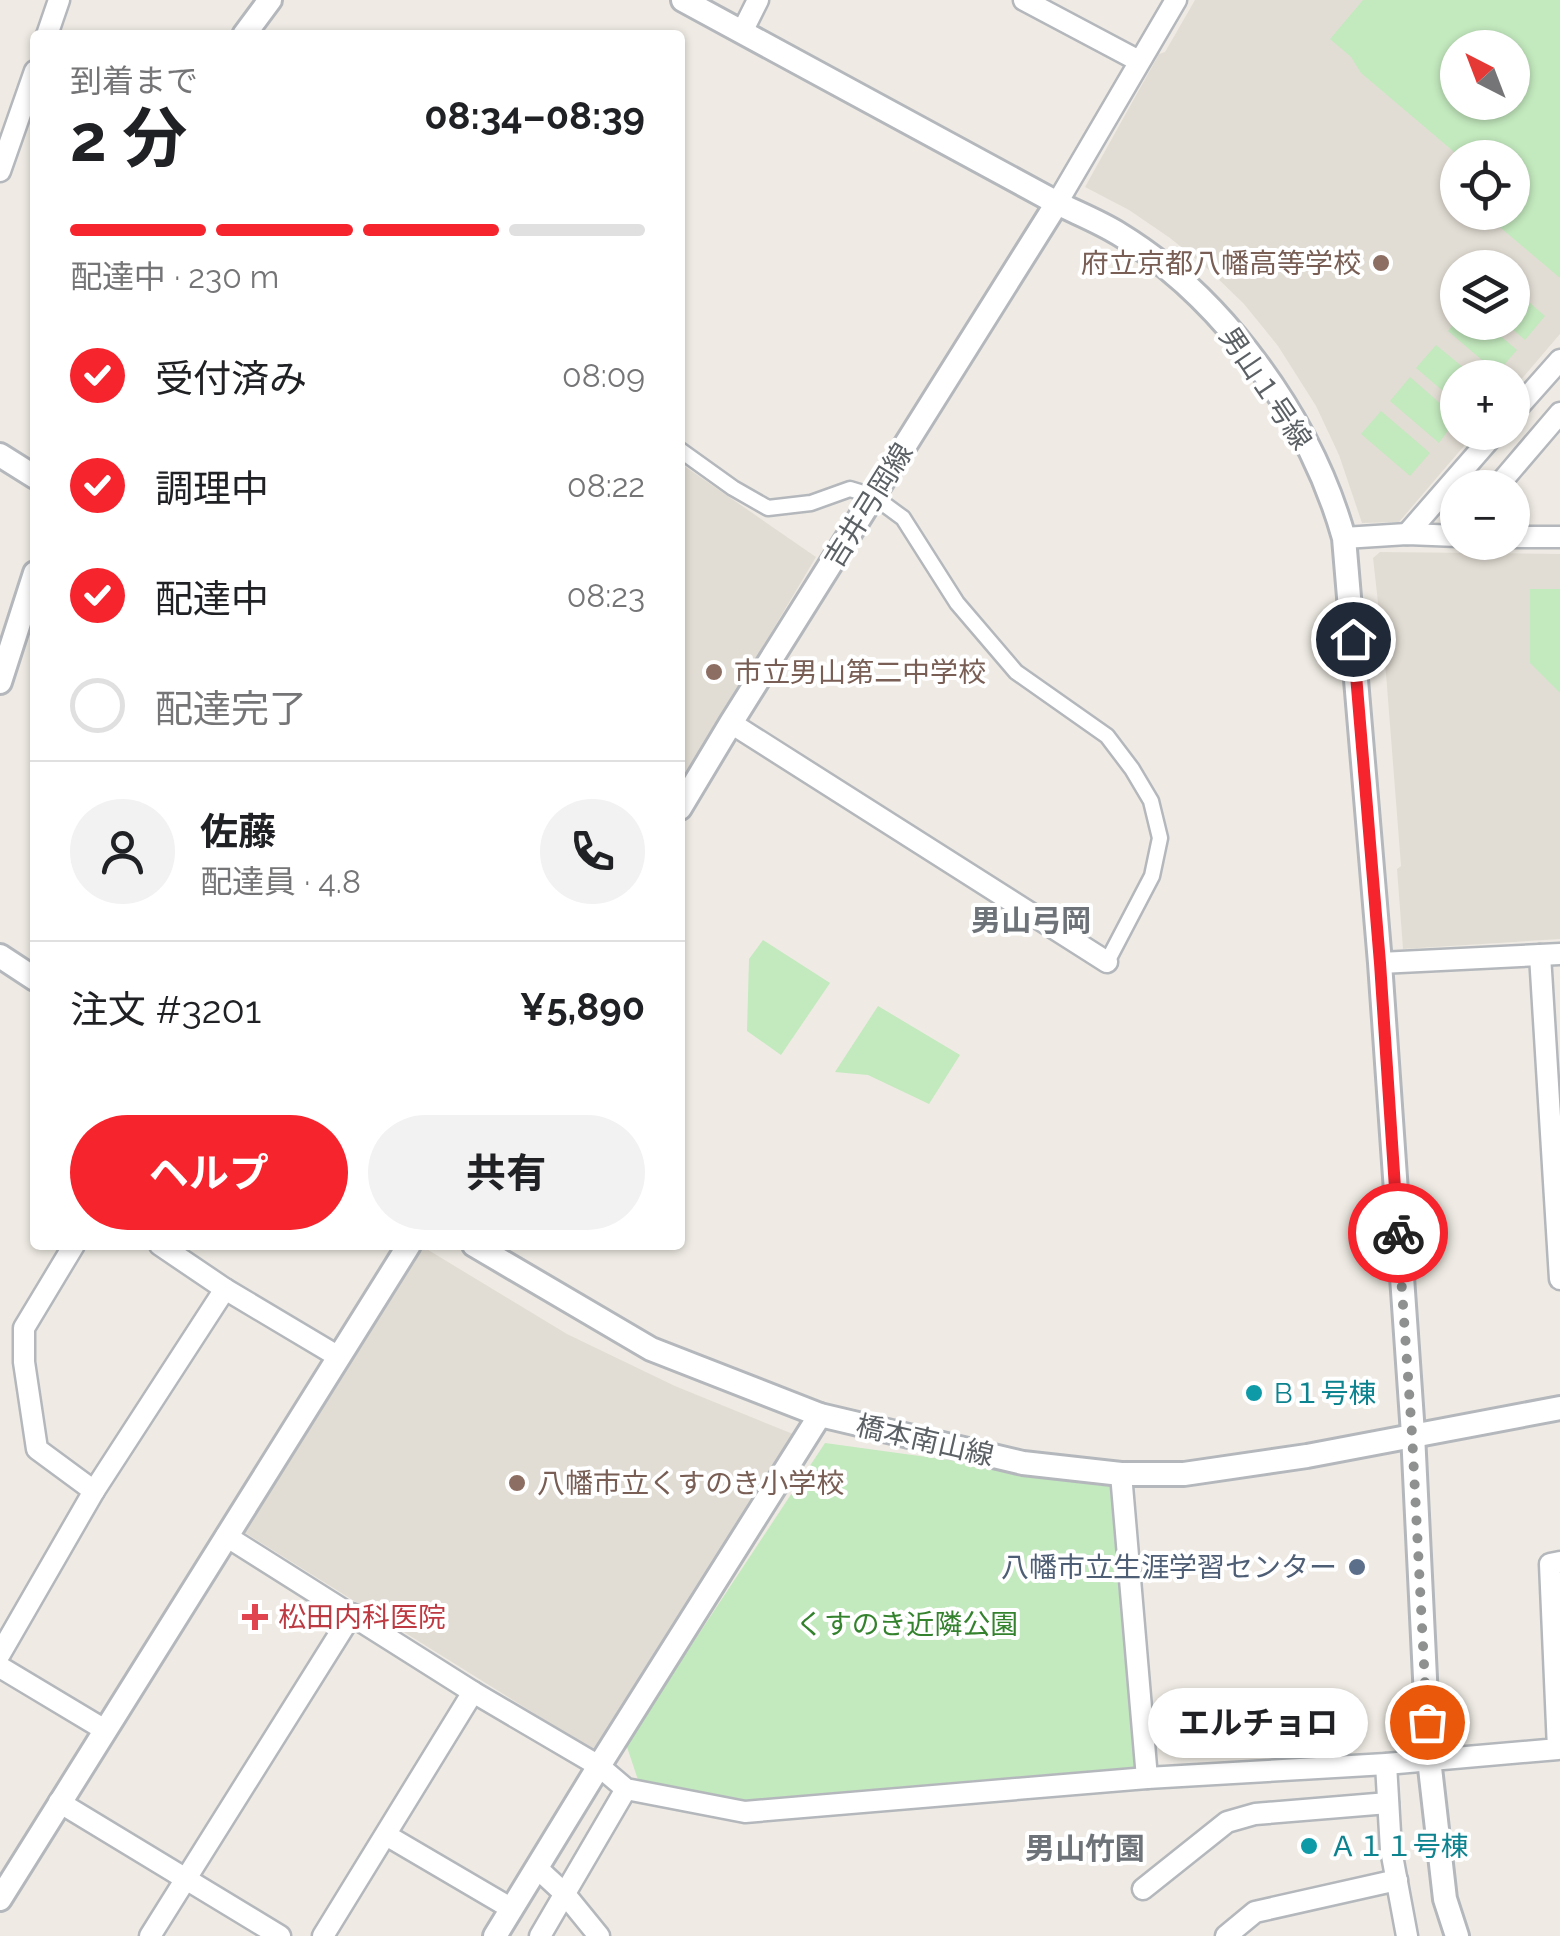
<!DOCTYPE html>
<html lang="ja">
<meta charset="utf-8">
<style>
:root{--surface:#fff;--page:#f2f2f2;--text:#202124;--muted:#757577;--line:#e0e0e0;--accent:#f6242d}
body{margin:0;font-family:Raleway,"Noto Sans JP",sans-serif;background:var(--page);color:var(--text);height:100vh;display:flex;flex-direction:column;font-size:38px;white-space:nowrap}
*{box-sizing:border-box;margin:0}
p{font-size:32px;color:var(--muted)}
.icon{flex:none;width:55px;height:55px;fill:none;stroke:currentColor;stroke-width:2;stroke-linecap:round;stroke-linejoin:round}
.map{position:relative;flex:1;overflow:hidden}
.details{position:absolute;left:30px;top:30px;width:655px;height:1220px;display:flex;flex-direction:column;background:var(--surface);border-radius:10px;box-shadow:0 2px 8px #0004}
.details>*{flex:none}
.needle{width:65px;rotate:318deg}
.buttons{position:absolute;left:1440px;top:30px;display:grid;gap:20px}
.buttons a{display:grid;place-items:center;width:90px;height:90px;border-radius:50%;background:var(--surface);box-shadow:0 2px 8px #0004;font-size:50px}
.pin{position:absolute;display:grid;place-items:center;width:85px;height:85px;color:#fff;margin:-42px;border:5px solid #fff;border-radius:50%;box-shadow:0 2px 10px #0007}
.courier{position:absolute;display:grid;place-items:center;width:100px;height:100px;margin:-50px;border:8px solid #f6242d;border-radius:50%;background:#fff;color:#222;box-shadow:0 2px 12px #0007}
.bubble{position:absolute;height:70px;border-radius:35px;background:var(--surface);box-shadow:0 2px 8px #0004;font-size:32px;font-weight:700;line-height:70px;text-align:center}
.overview em{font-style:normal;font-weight:700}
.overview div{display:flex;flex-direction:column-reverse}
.overview{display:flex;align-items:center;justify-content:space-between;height:170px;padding:0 40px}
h1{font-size:65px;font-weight:700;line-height:75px}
.bar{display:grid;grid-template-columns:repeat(4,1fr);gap:15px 10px;align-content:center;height:120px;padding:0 40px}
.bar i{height:12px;border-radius:8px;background:var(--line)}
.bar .current{background:var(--accent)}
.bar p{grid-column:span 4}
.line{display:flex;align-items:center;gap:25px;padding:0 40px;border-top:2px solid var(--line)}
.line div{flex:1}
.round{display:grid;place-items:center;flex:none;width:105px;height:105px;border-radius:52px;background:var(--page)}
ol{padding:0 40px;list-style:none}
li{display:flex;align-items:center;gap:30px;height:110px}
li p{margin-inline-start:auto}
li .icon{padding:10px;border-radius:50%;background:var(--accent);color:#fff;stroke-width:4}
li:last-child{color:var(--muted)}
li i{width:55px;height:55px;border:5px solid var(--line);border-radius:50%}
.cta{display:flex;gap:20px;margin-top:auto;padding:20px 40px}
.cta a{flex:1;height:115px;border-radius:60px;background:var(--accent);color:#fff;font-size:40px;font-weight:700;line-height:115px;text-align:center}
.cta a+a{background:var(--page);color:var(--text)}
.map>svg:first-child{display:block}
.education{fill:#e2ddd4;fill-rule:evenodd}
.green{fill:#c3e9be;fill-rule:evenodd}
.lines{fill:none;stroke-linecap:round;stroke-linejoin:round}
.pedestrian-casing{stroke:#b4b8bc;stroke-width:19}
.minor-casing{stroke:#b4b8bc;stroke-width:25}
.tertiary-casing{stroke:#b4b8bc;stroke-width:28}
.pedestrian{stroke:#fff;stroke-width:14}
.minor{stroke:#fff;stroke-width:20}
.tertiary{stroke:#fff;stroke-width:22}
.done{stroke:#8f9191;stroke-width:10;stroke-dasharray:0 18}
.route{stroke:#f6242d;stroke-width:12}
.education-dot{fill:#8d6e63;stroke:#fff;stroke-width:4}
.culture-dot{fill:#0f9aa8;stroke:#fff;stroke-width:4}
.service-dot{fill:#5c6f8a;stroke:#fff;stroke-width:4}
.health-dot{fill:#e0444e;stroke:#fff;stroke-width:4}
.labels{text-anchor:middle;stroke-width:8;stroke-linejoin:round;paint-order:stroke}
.education-label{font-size:28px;fill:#785e54;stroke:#fff;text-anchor:start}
.street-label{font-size:28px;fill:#5c6165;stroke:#fff}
.culture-label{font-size:28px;fill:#0d838f;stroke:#fff;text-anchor:start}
.service-label{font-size:28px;fill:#4e5e75;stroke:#fff;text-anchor:end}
.health-label{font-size:28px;fill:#be3a42;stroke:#fff;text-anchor:start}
.park-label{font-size:28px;fill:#34822e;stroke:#fff}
.neighbourhood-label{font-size:30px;font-weight:bold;fill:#6d7378;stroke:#fff}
</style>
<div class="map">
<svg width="1560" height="1936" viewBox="0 0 1560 1936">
<rect width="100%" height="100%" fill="#efebe4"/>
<g class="education">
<path d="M1195,0H1560V334L1513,389L1512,378H1458V432L1475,433L1399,522L1362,523L1339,455L1316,406L1278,346L1244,304L1208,269L1170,238L1129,210L1085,187L1159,54L1165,52ZM1458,48H1512V102H1458ZM1458,158H1512V212H1458ZM1458,268H1512V322H1458Z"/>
<path d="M680,463L816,557L680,786Z"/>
<path d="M1380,552L1560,554V939L1403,949L1397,869L1401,866L1386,674L1373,558Z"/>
<path d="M420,1245L567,1334L675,1386L793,1434L593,1750L242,1531Z"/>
</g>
<g class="green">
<path d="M1363,0H1560V278L1483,213L1512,212V158L1460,157L1361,73L1351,57L1330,39ZM1458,48H1512V102H1458Z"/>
<path d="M1513,288L1545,316L1525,340L1505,323L1512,322Z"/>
<path d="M1457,320L1458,322L1485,323L1517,350L1497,373L1448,331Z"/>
<path d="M1436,345L1475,377L1458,378L1457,403L1416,368Z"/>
<path d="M1410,377L1457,418L1439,443L1390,401Z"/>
<path d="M1381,411L1430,453L1410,476L1361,434Z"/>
<path d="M1530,589H1560V693L1530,663Z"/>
<path d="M763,940L830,983L781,1055L747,1031L749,959Z"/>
<path d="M878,1006L960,1055L929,1104L868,1075L835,1072Z"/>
<path d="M825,1443L1108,1482L1113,1492L1135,1767L1127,1776L744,1803L639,1783L626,1744Z"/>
</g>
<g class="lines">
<defs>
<path id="pedestrian" d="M680,450L733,488L768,508L811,503L850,489L873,496L903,518L957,603L1016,672L1107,736L1132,769L1151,801L1160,838L1152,876L1107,962"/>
<g id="minor">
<path d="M1024,0L1139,61"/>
<path d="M742,32L758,0"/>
<path d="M47,35L59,0"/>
<path d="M0,171L35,71"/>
<path d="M1057,203L1176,0"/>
<path d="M1512,414L1560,360"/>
<path d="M1496,488L1560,413"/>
<path d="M1407,534L1496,432"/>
<path d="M1512,537H1560"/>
<path d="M1344,538L1407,534L1458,536"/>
<path d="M731,723L1107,962"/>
<path d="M1540,955L1560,1279"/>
<path d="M1380,963L1560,954"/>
<path d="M160,1245L225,1289L339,1357"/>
<path d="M1121,1474L1147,1778"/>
<path d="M94,1491L225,1289"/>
<path d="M226,1536L473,1692L599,1766L626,1789L745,1812L1147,1778L1386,1764L1558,1749L1550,1564L1560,1562"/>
<path d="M0,1654L94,1491L37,1449L24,1362V1328L74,1245"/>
<path d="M0,1667L105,1730"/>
<path d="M1386,1764L1391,1850L1407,1936"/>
<path d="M59,1802L280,1936"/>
<path d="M386,1835L512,1909"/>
<path d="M537,1868L564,1893L599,1936"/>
<path d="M1143,1889L1227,1822L1255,1814L1388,1803"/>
<path d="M150,1936L352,1614"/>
<path d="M323,1936L473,1692"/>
<path d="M540,1936L626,1789"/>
<path d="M1226,1936L1255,1912L1397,1880"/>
</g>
<g id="tertiary">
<path d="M683,0L1057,203C1077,213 1100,222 1119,234C1224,298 1311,420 1344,538L1380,963L1413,1434L1429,1759L1445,1899L1457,1936"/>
<path d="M244,35L270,0"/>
<path d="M0,455L35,477"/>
<path d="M0,682L35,573"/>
<path d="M680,808L731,723L1057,203"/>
<path d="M0,956L35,979"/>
<path d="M474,1245L651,1349L820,1415L1023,1463L1121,1474H1184L1307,1456L1560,1408"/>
<path d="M0,1899L409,1245"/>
<path d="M495,1936L599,1766L820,1415"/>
</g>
</defs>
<use href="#pedestrian" class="pedestrian-casing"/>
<use href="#minor" class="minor-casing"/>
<use href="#tertiary" class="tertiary-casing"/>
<use href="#pedestrian" class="pedestrian"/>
<use href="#minor" class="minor"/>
<use href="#tertiary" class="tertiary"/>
</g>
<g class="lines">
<path class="done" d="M1398,1233L1412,1434L1427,1722"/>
<path class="route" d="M1353,639L1380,963L1398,1233"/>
</g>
<g class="education-dot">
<circle cx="1381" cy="263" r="10"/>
<circle cx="714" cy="672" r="10"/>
<circle cx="517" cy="1483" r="10"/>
</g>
<g class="culture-dot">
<circle cx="1254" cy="1393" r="10"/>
<circle cx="1309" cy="1846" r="10"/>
</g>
<circle class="service-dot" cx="1357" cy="1567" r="10"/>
<path class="health-dot" d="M250 1602h10v10h10v10h-10v10h-10v-10h-10v-10h10z"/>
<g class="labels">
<g class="education-label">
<text x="1361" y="273" text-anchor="end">府立京都八幡高等学校</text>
<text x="734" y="682">市立男山第二中学校</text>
<text x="537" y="1493">八幡市立くすのき小学校</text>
</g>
<g class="street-label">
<text transform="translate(1266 388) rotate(56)" y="10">男山１号線</text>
<text transform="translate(868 505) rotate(-58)" y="10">吉井弓岡線</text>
<text transform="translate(925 1440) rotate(13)" y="10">橋本南山線</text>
</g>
<g class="culture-label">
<text x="1274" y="1403">B１号棟</text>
<text x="1329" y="1856">Ａ１１号棟</text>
</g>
<g class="service-label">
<text x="1337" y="1577">八幡市立生涯学習センター</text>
</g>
<g class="health-label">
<text x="278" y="1627">松田内科医院</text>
</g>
<g class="park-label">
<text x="907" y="1634">くすのき近隣公園</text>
</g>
<g class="neighbourhood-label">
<text x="1031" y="931">男山弓岡</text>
<text x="1085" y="1859">男山竹園</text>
</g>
</g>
</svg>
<div class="buttons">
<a><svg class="needle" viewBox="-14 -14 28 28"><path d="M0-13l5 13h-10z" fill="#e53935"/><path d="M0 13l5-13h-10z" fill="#757577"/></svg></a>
<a><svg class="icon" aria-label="locate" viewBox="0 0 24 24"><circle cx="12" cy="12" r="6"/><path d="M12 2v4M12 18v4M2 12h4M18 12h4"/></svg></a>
<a><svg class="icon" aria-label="layers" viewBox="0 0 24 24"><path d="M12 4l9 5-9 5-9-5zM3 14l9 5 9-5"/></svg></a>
<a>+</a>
<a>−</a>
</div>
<div class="pin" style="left:1427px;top:1722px;background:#ea580c"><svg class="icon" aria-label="bag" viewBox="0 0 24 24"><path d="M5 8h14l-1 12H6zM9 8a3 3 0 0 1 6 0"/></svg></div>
<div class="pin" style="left:1353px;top:639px;background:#1f2937"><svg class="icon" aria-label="home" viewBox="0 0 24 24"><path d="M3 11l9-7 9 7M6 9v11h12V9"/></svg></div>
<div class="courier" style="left:1398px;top:1233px"><svg class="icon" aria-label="bike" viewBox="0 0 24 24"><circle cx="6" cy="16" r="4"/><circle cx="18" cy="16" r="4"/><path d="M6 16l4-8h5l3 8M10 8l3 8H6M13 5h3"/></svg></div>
<div class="bubble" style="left:1148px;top:1688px;width:220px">エルチョロ</div>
<section class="details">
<div class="overview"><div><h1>2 分</h1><p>到着まで</p></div><em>08:34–08:39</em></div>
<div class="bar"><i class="current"></i><i class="current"></i><i class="current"></i><i></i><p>配達中 · 230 m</p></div>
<ol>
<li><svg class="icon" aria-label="check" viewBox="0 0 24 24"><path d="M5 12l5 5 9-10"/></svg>受付済み<p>08:09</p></li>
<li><svg class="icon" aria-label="check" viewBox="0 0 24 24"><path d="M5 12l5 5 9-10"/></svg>調理中<p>08:22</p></li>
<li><svg class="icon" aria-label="check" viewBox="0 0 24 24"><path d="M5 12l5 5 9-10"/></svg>配達中<p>08:23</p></li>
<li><i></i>配達完了</li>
</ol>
<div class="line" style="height:180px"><a class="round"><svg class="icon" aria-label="person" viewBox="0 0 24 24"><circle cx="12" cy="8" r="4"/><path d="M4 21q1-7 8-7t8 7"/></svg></a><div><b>佐藤</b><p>配達員 · 4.8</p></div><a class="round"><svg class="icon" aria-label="phone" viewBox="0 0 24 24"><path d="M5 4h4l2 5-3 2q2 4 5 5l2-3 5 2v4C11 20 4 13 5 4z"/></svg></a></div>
<div class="line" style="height:130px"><div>注文 #3201</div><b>¥5,890</b></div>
<div class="cta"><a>ヘルプ</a><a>共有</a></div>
</section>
</div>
